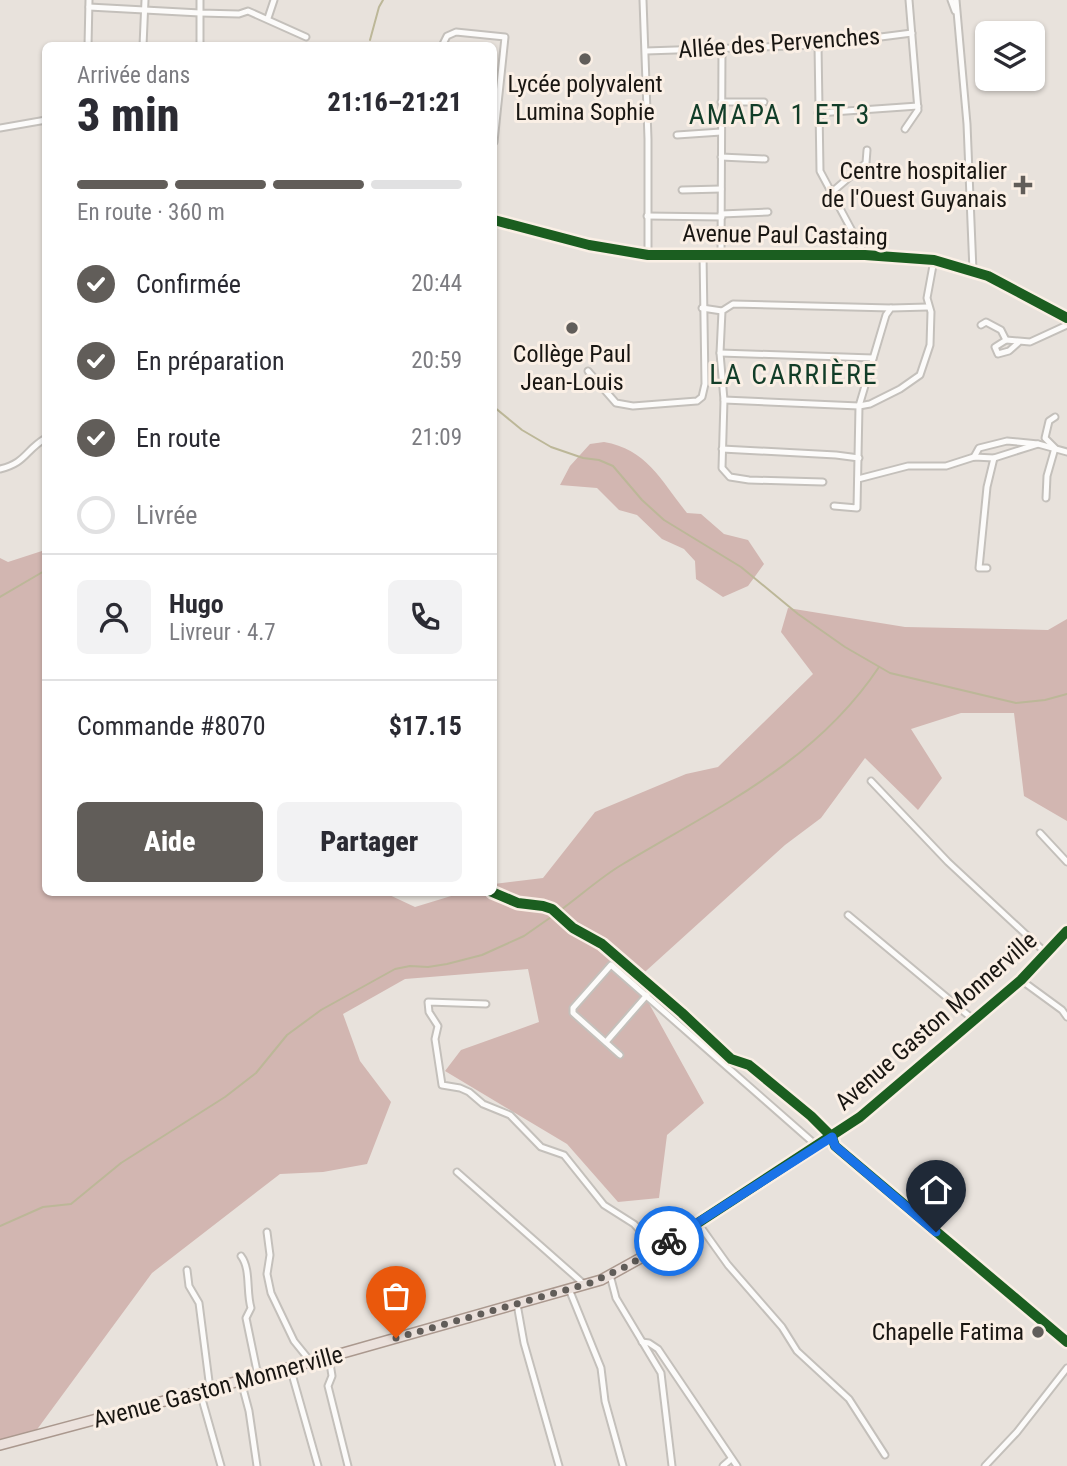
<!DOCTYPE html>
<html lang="fr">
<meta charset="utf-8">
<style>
:root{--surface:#fff;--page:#f2f2f3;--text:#2b2b33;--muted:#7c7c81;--line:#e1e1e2;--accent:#615d59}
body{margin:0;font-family:"Roboto Condensed",sans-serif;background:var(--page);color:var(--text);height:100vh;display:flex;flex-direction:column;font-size:26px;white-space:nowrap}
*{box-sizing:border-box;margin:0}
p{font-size:23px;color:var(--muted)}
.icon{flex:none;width:38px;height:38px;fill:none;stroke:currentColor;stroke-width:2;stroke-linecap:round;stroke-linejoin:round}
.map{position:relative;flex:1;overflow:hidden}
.details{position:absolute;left:42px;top:42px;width:455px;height:854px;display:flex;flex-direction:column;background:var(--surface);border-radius:10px;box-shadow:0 2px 5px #0004}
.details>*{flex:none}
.tools{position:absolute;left:975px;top:21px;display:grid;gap:14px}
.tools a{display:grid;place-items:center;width:70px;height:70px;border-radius:10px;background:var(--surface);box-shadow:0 2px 5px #0004;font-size:35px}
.pin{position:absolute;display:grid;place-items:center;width:60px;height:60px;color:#fff;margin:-72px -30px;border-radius:50% 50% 50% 0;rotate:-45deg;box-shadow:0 0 7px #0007}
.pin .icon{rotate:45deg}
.courier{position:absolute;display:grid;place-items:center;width:70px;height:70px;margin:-35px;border:5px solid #1a73e8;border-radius:50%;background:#fff;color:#222;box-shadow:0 2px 9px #0007}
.head em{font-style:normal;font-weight:800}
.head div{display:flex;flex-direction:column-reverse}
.head{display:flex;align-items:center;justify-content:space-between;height:119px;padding:0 35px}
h1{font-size:46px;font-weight:800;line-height:52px}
.bar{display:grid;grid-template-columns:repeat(4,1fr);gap:10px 7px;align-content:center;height:84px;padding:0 35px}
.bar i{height:9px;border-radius:5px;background:var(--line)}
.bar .on{background:var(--accent)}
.bar p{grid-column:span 4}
.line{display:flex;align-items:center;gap:18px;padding:0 35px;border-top:2px solid var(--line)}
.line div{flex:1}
.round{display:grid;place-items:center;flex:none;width:74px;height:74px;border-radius:10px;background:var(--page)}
ol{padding:0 35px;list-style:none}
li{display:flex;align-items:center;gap:21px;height:77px}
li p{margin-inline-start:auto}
li .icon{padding:7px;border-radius:50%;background:var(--accent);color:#fff;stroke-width:4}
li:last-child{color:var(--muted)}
li i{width:38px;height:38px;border:4px solid var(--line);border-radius:50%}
.primary-button{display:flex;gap:14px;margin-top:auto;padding:14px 35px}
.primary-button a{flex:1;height:80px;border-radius:10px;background:var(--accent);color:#fff;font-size:28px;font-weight:800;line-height:80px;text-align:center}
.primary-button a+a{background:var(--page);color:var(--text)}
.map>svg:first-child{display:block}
.forest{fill:#d2b6b1}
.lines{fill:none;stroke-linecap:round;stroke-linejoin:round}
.stream{stroke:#bcb798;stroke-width:2}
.minor-casing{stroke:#c4c0bb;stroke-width:9}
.tertiary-casing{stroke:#c4c0bb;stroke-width:10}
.primary-casing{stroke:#aa988e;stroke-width:12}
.minor{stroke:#fcfbfa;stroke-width:5}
.tertiary{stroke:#fcfbfa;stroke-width:7}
.primary{stroke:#ebe1dc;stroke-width:9}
.cycleway-casing{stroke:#faefe5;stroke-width:15}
.cycleway{stroke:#1b5e20;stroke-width:10}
.done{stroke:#615d59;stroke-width:7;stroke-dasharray:0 12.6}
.route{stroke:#1a73e8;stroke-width:9}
.poi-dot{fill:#615d59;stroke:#faefe5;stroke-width:2.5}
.labels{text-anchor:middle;stroke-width:6;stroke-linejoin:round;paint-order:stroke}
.street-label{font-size:24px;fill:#191612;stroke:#faefe5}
.poi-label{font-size:24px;fill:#191612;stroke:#faefe5}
.quarter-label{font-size:28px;letter-spacing:2px;fill:#123d28;stroke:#faefe5}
</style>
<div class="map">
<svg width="1067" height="1466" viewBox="0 0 1067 1466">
<rect width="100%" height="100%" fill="#e8e2dc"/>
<g class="forest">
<path d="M604,442C647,449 662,482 687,513L701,514L724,534L748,540L764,564L748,586L723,597L696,579L695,561L684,549L662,539L637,515L619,510L597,488L560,485L570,466L590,444Z"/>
<path d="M45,550L46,892H383L415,907L461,893L494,892V884L543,878L595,812L686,774L718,767L813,674L781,632L788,608L905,627L1048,630L1067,619V821L1024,796L1014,713H961L911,729L942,778L918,810L865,758L821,818L785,845L636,980L704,1103L667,1135L659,1198L618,1202L567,1144L445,1071L461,1050L539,1022L528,969L405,979L343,1014L360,1061L391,1102L367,1164L323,1172L280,1174L152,1273L30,1439L0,1448V558L8,562Z"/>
</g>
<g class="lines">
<g class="stream">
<path d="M370,40L379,7L383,0"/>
<path d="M494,407L522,430L551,447L583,458L599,460L613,466L642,500L664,520L741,567L798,614L845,647L890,673L1016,703L1045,700L1067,694"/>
<path d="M0,597L46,570"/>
<path d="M558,912C579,897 602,876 623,864C718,807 815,763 879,667"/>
<path d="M0,1226L43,1207L71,1204L121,1163L225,1097L256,1073L287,1035L321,1010L395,969L410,966L428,967L447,964L482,955L524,936L554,915"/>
</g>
<defs>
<g id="minor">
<path d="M643,0L648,139V255"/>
<path d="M951,0L955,11"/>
<path d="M956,0L967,124L973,271"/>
<path d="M89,7L200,13L239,14L248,11L306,37"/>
<path d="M268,18L274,0"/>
<path d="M818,45L820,171L865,255"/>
<path d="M88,46L89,0"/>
<path d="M143,46L145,0"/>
<path d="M200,46V0"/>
<path d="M442,46L447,36L456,32L505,37L494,142"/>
<path d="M646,51L818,45L912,33"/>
<path d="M721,102H764"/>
<path d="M818,113L918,106"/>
<path d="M0,128L46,120"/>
<path d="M905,129L918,110L909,0"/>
<path d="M677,135L721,132"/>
<path d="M721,157L765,159"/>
<path d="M682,190L721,189"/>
<path d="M832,192L866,163L867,150"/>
<path d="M721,214L768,212"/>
<path d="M647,216L722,217"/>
<path d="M494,220L589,245L648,255H865L934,260L988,276L1067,318"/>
<path d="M721,254L722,48"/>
<path d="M702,308L722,311"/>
<path d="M981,325L986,322L1001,330L1006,340L995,347L998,354L1009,351L1018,343"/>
<path d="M1006,340L1030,342L1067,325"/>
<path d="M720,353L873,358"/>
<path d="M588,371L616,403L633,406L697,401L702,397L705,384L703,254"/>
<path d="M724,400L859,406L870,404L900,389L920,375L930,345L931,312L927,298L934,260"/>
<path d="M722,449L836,455L859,458"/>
<path d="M974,457L979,448L1007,441L1038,444"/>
<path d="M0,469C26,463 25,450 46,438"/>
<path d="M858,479L908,466H946L974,457L994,458L1038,444L1067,452"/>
<path d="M823,482L749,480L730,477L722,468L724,400L720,353L722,311L733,304L891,308"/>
<path d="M1046,498L1047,476L1055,448L1045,438L1049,421L1055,417"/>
<path d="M834,506L857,508L859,406L886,315L891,308L928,307"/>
<path d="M987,568H979L987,487L994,458"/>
<path d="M871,781L948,862L1047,954"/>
<path d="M1040,833L1067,862"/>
<path d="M492,892L518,903L543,906L552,909L573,928L602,944L682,1013L731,1059L749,1065L811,1116L832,1137"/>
<path d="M848,915L975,1021"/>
<path d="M1021,980L1062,1010L1067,1017"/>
<path d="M486,1004L428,1002L429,1012L438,1026L435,1039L442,1085L460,1088L469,1092L483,1104L510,1115L541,1147L564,1155L604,1205L634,1224L657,1249"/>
<path d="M606,1042L647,995"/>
<path d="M620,1055L573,1013V1008L611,965L817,1146"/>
<path d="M457,1172L585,1285"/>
<path d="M698,1223L728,1265L782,1327L797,1351L849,1399L885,1455"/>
<path d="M267,1232L270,1255L267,1274L271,1293L294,1341L311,1362"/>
<path d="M241,1256C251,1269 246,1291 251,1308L246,1318L258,1376"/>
<path d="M187,1270L189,1286L199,1303L210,1389"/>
<path d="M610,1275L616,1298L661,1373L672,1466"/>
<path d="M569,1289L601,1368L605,1401L623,1466"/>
<path d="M517,1304L524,1343L559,1466"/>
<path d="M642,1342L649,1343L658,1349L737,1466"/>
<path d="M329,1357L332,1376L328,1386L348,1466"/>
<path d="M290,1367L318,1466"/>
<path d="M241,1381L249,1411L257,1466"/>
<path d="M200,1392L221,1466"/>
<path d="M723,1466L731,1459"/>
<path d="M985,1466L1017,1432L1067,1368"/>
</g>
<path id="tertiary" d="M832,1137L835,1146L852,1160L1067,1342"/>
<path id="primary" d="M0,1445L329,1357L601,1280L657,1249L860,1117L1021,980L1067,931"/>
</defs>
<use href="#minor" class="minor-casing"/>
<use href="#tertiary" class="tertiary-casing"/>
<use href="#primary" class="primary-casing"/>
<use href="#minor" class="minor"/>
<use href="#tertiary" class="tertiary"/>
<use href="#primary" class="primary"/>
<defs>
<g id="cycleway">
<path d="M494,220L589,245L648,255H865L934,260L988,276L1067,318"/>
<path d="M492,892L518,903L543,906L552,909L573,928L602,944L682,1013L731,1059L749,1065L811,1116L832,1137L835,1146L1067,1342"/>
<path d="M687,1230L860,1117L1021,980L1067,931"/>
</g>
</defs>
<use href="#cycleway" class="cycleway-casing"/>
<use href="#cycleway" class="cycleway"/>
</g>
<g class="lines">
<path class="done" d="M396,1338L590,1283L627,1266L669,1241"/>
<path class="route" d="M669,1241L832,1137L835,1146L936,1232"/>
</g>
<g class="poi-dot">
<circle cx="585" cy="59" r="7"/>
<path d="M1019.5 174.5h7v7h7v7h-7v7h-7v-7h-7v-7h7z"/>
<circle cx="572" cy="328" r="7"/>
<circle cx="1038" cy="1332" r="7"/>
</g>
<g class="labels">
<g class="street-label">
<text transform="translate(779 43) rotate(-4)" y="8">Allée des Pervenches</text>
<text transform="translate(785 235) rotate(1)" y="8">Avenue Paul Castaing</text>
<text transform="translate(936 1021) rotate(-41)" y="8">Avenue Gaston Monnerville</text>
<text transform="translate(218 1387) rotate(-15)" y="8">Avenue Gaston Monnerville</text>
</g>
<g class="poi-label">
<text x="585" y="92">Lycée polyvalent<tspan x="585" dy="28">Lumina Sophie</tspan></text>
<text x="1007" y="179" text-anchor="end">Centre hospitalier<tspan x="1007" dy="28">de l'Ouest Guyanais</tspan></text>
<text x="572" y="362">Collège Paul<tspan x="572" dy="28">Jean-Louis</tspan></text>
<text x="1024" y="1340" text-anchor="end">Chapelle Fatima</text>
</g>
<g class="quarter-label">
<text x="780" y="124">AMAPA 1 ET 3</text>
<text x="794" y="384">LA CARRIÈRE</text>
</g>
</g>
</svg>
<div class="tools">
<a><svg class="icon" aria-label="layers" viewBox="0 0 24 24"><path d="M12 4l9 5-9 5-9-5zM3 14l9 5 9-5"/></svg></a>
</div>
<div class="pin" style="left:396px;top:1338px;background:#ea580c"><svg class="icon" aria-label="bag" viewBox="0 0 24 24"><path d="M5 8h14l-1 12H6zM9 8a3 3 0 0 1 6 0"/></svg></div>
<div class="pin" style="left:936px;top:1232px;background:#1f2937"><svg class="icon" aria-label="home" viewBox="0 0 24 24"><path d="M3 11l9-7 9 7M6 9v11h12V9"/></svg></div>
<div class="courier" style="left:669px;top:1241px"><svg class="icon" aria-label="bike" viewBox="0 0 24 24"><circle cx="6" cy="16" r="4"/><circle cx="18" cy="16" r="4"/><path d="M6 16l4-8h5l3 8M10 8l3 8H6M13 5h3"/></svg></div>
<section class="details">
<div class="head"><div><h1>3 min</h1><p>Arrivée dans</p></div><em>21:16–21:21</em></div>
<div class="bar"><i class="on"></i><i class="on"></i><i class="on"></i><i></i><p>En route · 360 m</p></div>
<ol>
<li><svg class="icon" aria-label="check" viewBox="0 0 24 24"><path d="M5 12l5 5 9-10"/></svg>Confirmée<p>20:44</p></li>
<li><svg class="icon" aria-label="check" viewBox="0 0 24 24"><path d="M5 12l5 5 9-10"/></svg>En préparation<p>20:59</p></li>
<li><svg class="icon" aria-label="check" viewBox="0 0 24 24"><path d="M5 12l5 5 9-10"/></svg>En route<p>21:09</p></li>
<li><i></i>Livrée</li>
</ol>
<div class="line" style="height:126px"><a class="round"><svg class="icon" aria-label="person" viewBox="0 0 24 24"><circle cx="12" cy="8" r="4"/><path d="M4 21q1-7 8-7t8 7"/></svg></a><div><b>Hugo</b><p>Livreur · 4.7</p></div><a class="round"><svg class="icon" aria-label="phone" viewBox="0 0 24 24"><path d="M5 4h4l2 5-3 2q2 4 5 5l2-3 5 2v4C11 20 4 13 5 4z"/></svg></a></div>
<div class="line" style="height:91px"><div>Commande #8070</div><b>$17.15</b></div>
<div class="primary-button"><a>Aide</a><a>Partager</a></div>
</section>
</div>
